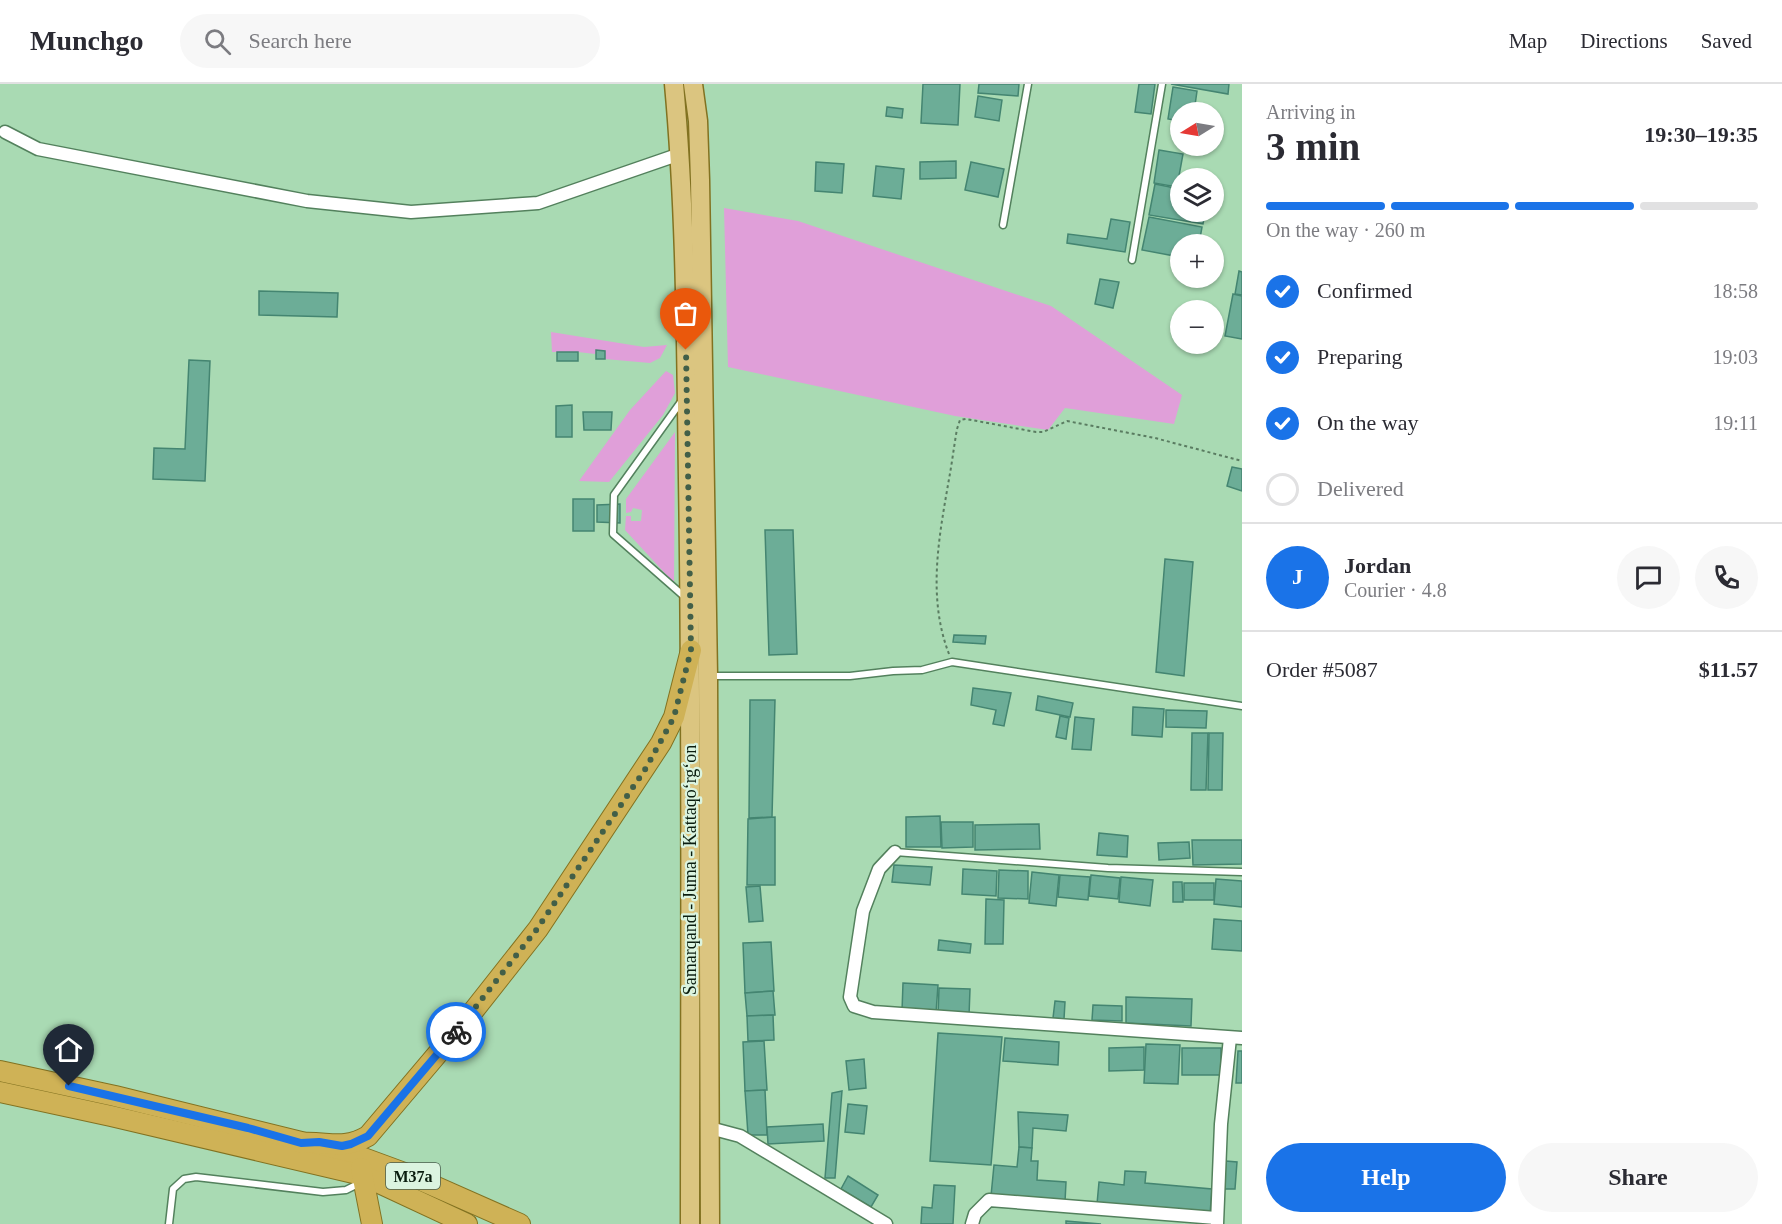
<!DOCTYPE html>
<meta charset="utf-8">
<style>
:root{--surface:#fff;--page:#f7f7f7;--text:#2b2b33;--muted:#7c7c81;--line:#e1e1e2;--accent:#1a73e8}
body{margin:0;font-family:Georgia,serif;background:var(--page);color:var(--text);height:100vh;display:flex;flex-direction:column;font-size:22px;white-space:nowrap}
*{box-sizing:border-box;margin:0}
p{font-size:20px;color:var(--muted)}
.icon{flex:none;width:33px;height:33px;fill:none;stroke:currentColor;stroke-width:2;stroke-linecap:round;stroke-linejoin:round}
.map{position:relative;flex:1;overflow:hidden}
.panel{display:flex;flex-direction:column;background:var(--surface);width:540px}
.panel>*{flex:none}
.needle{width:39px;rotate:259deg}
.fabs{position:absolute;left:1170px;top:18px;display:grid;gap:12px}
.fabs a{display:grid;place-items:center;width:54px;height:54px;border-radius:50%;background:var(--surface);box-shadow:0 2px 4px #0004;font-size:30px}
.pin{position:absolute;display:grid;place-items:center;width:51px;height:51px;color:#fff;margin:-62px -26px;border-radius:50% 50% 50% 0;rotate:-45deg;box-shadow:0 0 6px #0007}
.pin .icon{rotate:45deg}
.courier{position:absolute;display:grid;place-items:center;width:60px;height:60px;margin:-30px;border:4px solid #1a73e8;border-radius:50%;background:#fff;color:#222;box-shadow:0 2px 8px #0007}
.overview em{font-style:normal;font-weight:800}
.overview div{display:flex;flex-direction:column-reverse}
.overview{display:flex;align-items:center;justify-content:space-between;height:102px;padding:0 24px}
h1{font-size:39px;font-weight:800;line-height:45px}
.bar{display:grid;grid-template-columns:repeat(4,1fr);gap:9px 6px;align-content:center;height:72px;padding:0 24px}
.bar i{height:8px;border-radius:4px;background:var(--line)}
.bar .active{background:var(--accent)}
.bar p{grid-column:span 4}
.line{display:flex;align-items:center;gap:15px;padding:0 24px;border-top:2px solid var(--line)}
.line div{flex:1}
.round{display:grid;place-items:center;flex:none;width:63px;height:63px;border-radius:32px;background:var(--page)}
ol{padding:0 24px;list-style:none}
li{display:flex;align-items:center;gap:18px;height:66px}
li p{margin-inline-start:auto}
li .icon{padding:6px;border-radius:50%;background:var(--accent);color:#fff;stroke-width:4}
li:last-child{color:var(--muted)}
li i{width:33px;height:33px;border:3px solid var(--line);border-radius:50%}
.action{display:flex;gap:12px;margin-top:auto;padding:12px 24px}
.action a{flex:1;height:69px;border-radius:36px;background:var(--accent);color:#fff;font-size:24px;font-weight:800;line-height:69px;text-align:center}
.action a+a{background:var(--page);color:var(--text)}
header{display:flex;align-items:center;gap:36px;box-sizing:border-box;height:84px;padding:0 30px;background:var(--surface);border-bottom:2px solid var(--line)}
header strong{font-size:28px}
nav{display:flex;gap:33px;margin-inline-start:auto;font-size:21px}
.search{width:420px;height:54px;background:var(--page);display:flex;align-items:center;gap:15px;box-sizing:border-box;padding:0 21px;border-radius:33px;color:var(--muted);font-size:22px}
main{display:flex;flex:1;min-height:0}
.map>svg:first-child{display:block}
.green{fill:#e09fd9}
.building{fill:#6cad97;stroke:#448571;stroke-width:1.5}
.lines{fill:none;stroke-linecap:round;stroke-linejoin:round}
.service-casing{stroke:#53815d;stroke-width:9}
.minor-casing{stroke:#53815d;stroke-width:15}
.primary-casing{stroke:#827221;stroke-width:21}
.trunk-casing{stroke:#827221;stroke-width:22}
.path{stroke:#5a7c61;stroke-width:2;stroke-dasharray:3 3;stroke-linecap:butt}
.service{stroke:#fff;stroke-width:6}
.minor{stroke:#fff;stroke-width:12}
.primary{stroke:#dbc580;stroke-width:18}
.trunk{stroke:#cfb256;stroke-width:20}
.done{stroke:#425f48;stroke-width:6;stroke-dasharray:0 10.8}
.route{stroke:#1a73e8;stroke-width:8}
.labels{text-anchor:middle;stroke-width:4.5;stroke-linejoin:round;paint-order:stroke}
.shield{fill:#dbf4e0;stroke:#495e4e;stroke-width:1.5}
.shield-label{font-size:16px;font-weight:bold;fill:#0a1d0f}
.street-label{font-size:18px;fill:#0a1d0f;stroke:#dbf4e0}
</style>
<header>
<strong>Munchgo</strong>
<div class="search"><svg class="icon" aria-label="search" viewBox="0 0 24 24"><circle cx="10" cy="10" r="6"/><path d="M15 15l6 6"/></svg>Search here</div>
<nav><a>Map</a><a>Directions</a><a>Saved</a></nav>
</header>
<main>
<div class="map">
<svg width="1242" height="1140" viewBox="0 0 1242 1140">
<rect width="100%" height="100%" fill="#a9dab3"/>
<g class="green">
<path d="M724,124L798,137L1051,222L1182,311L1174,340L1065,324L1048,346L955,332L728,283Z"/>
<path d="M551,248L644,263L667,261L660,274L650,279L605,275L604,267L597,266L595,270L578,268H552Z"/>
<path d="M666,287L673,291L675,309L663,331L609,398L579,397L630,326Z"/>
<path d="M675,348L674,499L625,446L626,432H631V437H641L642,426L633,424L631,428L626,429V415Z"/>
</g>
<g class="building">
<path d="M923,0H960L958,41L921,39Z"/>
<path d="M979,0H1019L1018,12L978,9Z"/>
<path d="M1139,0H1155L1151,30L1135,28Z"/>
<path d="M1171,0H1229L1228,10Z"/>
<path d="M1173,3L1197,7L1194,28H1180V37L1168,35Z"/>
<path d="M978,12L1002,16L999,37L975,33Z"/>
<path d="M887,23L903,25L902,34L886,32Z"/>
<path d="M1159,66L1183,70L1177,103L1154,99Z"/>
<path d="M956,77V94L920,95V78Z"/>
<path d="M816,78L844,80L842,109L815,107Z"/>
<path d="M971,78L1004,85L998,113L965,106Z"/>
<path d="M876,82L904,85L901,115L873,112Z"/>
<path d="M1155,100L1180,105V128H1205L1203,140L1149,131Z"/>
<path d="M1149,133L1202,143L1199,160H1180V173L1142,166Z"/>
<path d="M1111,135L1130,138L1125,168L1067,159L1068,150L1107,155Z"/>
<path d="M1239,187L1242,188V211L1235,210Z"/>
<path d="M1100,195L1119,198L1113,224L1095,220Z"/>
<path d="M259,207L338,209L337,233L259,231Z"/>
<path d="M1233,210L1242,212V255L1225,252Z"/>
<path d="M596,266L605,267V275H596Z"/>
<rect x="557" y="268" width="21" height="9"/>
<path d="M189,276L210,277L205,397L153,395L154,364L185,365Z"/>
<path d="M572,321V353H556V322Z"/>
<path d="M583,328H612L611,346H584Z"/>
<path d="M1232,383L1242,385V407L1227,402Z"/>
<rect x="573" y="415" width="21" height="32"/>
<path d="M620,420V439L597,438V421Z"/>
<path d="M765,446H793L797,570L769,571Z"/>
<path d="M1165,475L1193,478L1184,592L1156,588Z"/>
<path d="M954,551L986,552L985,560L953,558Z"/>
<path d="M973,604L1011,609L1004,642L993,640L996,626L971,621Z"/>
<path d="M1038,612L1073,619L1070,633L1036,626Z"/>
<path d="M750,616H775L772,733L749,734Z"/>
<path d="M1133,623L1164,625L1162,653L1132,651Z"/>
<path d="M1166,626L1207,627L1206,644L1166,643Z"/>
<path d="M1060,632L1069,634L1066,655L1056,653Z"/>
<path d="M1075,633L1094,635L1091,666L1072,665Z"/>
<path d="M1192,649H1208L1206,706H1191Z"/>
<path d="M1209,649H1223L1222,706H1208Z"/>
<path d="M940,732L941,763H906V733Z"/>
<path d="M775,733V801H747L748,735Z"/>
<path d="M941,738H973V763L942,764Z"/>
<path d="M1039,740L1040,765L975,766V741Z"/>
<path d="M1099,749L1128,752L1127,773L1097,771Z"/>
<path d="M1192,756H1242V780L1193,781Z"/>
<path d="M1189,758L1190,774L1159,776L1158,759Z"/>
<path d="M894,781L932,783L930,801L892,798Z"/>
<path d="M963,785L997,787L996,812L962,810Z"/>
<path d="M999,786L1028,787V815L998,814Z"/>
<path d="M1032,788L1059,791L1056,822L1029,819Z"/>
<path d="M1060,791L1090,793L1088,816L1058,813Z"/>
<path d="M1091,791L1120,794L1118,815L1089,812Z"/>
<path d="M1121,793L1153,796L1150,822L1119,818Z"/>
<path d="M1216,795L1242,797V823L1214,820Z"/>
<path d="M1173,798H1182L1183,818H1173Z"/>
<rect x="1184" y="799" width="30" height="17"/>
<path d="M760,802L763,837L749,838L746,803Z"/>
<path d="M986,815L1004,816L1003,860H985Z"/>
<path d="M1214,835L1242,837V867L1212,865Z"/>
<path d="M939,856L971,860L970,869L938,866Z"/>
<path d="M771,858L774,907L745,909L743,859Z"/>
<path d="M903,899L938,901L936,929L902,927Z"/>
<path d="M939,904L970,905L969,932L938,931Z"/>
<path d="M773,907L775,931L747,932L745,909Z"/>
<path d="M1126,913L1192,915L1191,942L1126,939Z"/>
<path d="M1055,917L1065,918L1064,935L1053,934Z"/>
<path d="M1093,921L1122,922V937L1092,936Z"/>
<path d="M773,931L774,956L748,957L747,932Z"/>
<path d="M938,949L1002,953L991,1081L930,1077Z"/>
<path d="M1005,954L1059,958L1058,981L1003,977Z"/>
<path d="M764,957L767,1006L745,1007L743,958Z"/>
<path d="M1146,960L1180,961L1178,1000L1144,999Z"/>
<path d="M1144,963V986L1109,987V964Z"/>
<rect x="1182" y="964" width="39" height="27"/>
<path d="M1238,967H1242V999H1236Z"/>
<path d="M864,975L866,1004L849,1006L846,977Z"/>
<path d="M765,1006L767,1051H748L745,1007Z"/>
<path d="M842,1007L835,1094H825L832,1009Z"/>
<path d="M848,1020L867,1022L864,1050L845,1048Z"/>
<path d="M1018,1028L1068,1031L1066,1047L1033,1044L1032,1064L1019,1063Z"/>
<path d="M823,1040L824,1057L768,1060L767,1043Z"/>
<path d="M1019,1063L1032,1064L1031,1077H1038L1037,1096L1066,1098L1065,1118L991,1112L994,1081L1017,1083Z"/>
<path d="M1226,1077L1237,1078L1235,1105H1224Z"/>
<path d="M1125,1087L1146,1088L1145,1099L1212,1105L1210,1130L1097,1120L1099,1098L1124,1101Z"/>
<path d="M848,1092L878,1111L871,1123L841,1105Z"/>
<path d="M934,1101L955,1102L953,1140H921L922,1123L932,1124Z"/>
<path d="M1066,1137L1101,1140H1066Z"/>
</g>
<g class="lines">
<defs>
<g id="service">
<path d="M1003,141L1028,0"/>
<path d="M1132,176L1162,0"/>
<path d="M683,315L614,411L613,450L686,514"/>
<path d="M711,592H850L893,587L922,586L952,578L1242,622"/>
<path d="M895,768L1108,784L1242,788"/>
<path d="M169,1140L173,1105L184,1095L196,1093L323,1108L346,1106L356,1101"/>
</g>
<g id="minor">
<path d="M5,48L38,65L307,117L411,128L538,119L680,70"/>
<path d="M895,768L879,785L863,827L850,913L854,922L873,928L1242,954"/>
<path d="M710,1044L740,1052L886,1140"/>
<path d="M972,1140L975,1130L989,1116L1216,1134"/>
<path d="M1217,1140L1221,1040L1230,954"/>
</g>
<g id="primary">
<path d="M674,0C686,131 686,263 688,395C692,643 690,892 690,1140"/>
<path d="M693,0L698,37L700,96L708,592L710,1140"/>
</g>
<g id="trunk">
<path d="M0,987L115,1012L358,1072L407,1090L520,1140"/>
<path d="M0,1008L111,1032L362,1091L467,1140"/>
<path d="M301,1059C328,1057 342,1067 368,1052L467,935L538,845L661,659L674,633L691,566"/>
<path d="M361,1084L372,1140"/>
</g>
</defs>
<use href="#service" class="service-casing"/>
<use href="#minor" class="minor-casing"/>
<use href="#primary" class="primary-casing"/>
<use href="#trunk" class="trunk-casing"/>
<path class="path" d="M949,570C927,513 939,453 949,395C952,379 954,362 957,345L960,336L966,335L1036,348H1043L1067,337L1155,354L1242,377"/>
<use href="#service" class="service"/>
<use href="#minor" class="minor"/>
<use href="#primary" class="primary"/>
<use href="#trunk" class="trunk"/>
</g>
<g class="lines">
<path class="done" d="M456,948L537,845L646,684L674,633L691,566L686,266"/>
<path class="route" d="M69,1002L248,1044L301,1059L319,1058L342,1062L351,1060L368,1052L456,948"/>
</g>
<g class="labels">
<rect class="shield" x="386" y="1079" width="54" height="26" rx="4.5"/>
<g class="shield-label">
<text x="413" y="1098">M37a</text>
</g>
<g class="street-label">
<text transform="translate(690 786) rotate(-90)" y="6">Samarqand - Juma - Kattaqo‘rg‘on</text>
</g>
</g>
</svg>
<div class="fabs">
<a><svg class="needle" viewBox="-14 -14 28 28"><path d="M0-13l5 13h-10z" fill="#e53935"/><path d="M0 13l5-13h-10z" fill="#7c7c81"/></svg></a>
<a><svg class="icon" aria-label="layers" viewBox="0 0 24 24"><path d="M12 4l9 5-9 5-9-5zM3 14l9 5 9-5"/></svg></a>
<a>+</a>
<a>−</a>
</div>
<div class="pin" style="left:686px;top:266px;background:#ea580c"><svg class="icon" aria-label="bag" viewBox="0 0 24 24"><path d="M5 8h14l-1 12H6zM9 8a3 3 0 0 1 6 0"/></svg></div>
<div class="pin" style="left:69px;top:1002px;background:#1f2937"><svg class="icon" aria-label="home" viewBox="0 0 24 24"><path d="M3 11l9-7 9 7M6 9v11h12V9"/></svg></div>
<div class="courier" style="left:456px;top:948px"><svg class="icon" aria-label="bike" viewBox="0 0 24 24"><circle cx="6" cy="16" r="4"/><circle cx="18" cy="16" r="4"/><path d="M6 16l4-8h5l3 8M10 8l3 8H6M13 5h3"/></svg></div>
</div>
<section class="panel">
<div class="overview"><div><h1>3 min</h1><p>Arriving in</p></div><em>19:30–19:35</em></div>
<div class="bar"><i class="active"></i><i class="active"></i><i class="active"></i><i></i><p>On the way · 260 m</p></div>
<ol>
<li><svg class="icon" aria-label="check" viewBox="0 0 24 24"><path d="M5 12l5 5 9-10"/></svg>Confirmed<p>18:58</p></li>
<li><svg class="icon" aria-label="check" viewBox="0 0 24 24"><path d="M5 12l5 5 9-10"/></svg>Preparing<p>19:03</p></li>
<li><svg class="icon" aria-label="check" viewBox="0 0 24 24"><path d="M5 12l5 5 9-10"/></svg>On the way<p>19:11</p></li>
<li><i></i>Delivered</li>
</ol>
<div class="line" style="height:108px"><b class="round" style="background:var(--accent);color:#fff">J</b><div><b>Jordan</b><p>Courier · 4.8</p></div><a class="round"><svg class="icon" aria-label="chat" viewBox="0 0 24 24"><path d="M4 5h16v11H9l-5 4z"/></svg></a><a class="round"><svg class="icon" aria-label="phone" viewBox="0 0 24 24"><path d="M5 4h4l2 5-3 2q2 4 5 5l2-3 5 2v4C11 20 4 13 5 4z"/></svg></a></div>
<div class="line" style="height:78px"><div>Order #5087</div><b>$11.57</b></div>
<div class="action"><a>Help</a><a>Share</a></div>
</section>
</main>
